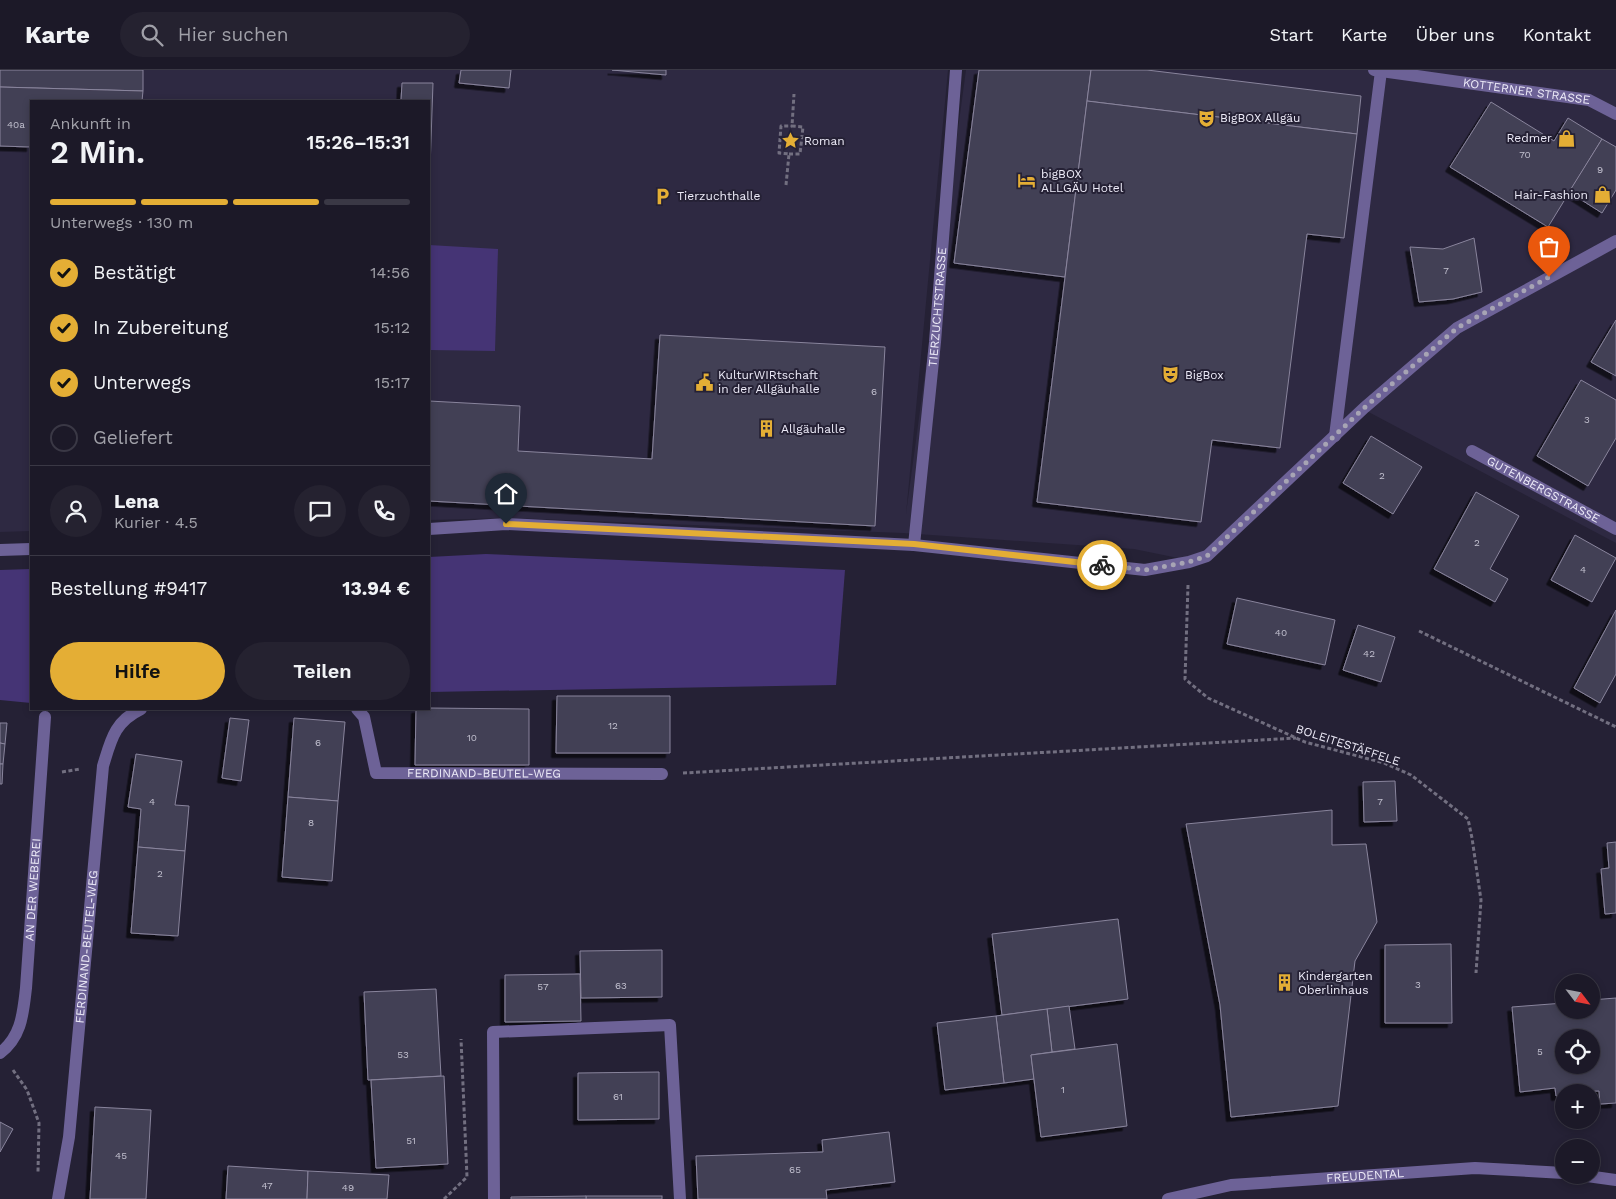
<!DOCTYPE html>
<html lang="de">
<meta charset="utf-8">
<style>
:root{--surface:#1c1928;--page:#252230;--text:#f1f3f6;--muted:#a0a0a8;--line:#3a3845;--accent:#e4ae35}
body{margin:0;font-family:"Work Sans",sans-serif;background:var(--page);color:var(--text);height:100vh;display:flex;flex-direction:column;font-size:19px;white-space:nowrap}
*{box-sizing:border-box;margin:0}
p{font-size:16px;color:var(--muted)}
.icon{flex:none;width:28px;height:28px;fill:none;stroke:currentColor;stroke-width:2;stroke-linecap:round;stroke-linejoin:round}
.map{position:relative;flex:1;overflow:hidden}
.sheet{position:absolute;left:30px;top:30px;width:400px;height:610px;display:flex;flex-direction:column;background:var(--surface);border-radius:0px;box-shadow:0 2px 8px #0003,0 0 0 1px var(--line)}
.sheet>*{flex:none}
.needle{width:32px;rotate:122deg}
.fabs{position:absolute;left:1555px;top:904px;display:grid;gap:10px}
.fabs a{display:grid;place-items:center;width:45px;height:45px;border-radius:50%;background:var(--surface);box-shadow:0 2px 8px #0003,0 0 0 1px var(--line);font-size:25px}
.pin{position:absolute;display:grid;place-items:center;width:42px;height:42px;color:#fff;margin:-51px -21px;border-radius:50% 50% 50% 0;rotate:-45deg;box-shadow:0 0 5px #0007}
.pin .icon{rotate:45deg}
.courier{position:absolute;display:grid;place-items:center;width:50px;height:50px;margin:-25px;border:4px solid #e4ae35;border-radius:50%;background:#fff;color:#222;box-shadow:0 1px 6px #0007}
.headline em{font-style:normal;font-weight:600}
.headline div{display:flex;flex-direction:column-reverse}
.headline{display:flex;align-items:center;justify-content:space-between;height:85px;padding:0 20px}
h1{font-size:32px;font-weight:600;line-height:38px}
.bar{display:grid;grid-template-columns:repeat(4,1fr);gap:8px 5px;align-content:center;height:60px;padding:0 20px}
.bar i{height:6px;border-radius:4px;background:var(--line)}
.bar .current{background:var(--accent)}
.bar p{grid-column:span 4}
.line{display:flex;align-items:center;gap:12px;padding:0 20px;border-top:1px solid var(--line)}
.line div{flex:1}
.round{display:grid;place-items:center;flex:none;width:52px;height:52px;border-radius:26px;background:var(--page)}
ol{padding:0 20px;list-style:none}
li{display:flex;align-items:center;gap:15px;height:55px}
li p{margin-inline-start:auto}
li .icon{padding:5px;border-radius:50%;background:var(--accent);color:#111;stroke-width:4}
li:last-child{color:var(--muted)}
li i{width:28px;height:28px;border:2px solid var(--line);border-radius:50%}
.cta{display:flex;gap:10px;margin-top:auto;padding:10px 20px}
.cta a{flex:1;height:58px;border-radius:30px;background:var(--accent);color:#111;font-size:20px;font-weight:600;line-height:58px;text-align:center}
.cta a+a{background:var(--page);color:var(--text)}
header{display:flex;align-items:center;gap:30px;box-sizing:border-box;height:70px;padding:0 25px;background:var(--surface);border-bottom:1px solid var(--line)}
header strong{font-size:24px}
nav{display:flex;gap:28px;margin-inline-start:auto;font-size:18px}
.search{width:350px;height:45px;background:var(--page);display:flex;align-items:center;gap:12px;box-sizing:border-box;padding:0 18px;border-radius:28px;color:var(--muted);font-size:19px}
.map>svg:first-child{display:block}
.built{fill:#2e2942}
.green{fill:#453475}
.building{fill:#433f54;stroke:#89859d;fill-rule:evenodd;filter:url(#shadow)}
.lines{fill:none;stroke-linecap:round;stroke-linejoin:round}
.path{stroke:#726f80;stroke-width:3;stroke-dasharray:4 2.5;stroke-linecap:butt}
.service{stroke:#6d6297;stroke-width:12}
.minor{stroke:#6d6297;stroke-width:12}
.done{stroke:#a7a4b4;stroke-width:5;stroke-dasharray:0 9}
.route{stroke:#e4ae35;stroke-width:6}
.labels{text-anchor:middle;stroke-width:4;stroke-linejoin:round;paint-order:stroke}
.number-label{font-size:10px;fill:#c2c0cf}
.street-label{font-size:12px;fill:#edebf8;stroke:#252135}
.poi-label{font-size:12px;fill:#edebf8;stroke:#252135;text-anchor:start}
</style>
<header>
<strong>Karte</strong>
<div class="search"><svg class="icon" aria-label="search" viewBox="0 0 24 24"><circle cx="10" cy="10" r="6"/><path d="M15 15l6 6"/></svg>Hier suchen</div>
<nav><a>Start</a><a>Karte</a><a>Über uns</a><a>Kontakt</a></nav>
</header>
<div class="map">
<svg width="1616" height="1129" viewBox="0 0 1616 1129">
<defs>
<filter id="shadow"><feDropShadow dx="-4.5" dy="4.5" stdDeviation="0" flood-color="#0009"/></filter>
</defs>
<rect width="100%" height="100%" fill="#252135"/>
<path class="built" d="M0,0H948L906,444L966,0H1616V473L1361,338L1205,483L1183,489L1134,479L903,463L513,448L429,450V31H31V461L0,462Z"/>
<g class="green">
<path d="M429,175L498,179L495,281L429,280Z"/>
<path d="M486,484L845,500L836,615L429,622V487Z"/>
<path d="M31,499V633L0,630V500Z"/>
</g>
<g class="building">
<path d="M0,0H143V21L0,17Z"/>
<path d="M461,0H511L509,18L459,13Z"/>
<path d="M612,0H666V5Z"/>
<path d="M979,0H1091L1065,207L954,193Z"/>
<path d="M1091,0H1147L1361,26L1357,64L1087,31Z"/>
<path d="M402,13H433L430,99H429V31H401Z"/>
<path d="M0,17L143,21L142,31H31V77L0,76Z"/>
<path d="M1087,31L1357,64L1344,168L1307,164L1280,378L1212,370L1201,452L1037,432Z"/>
<path d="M1491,32L1554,71L1568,48L1602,69L1548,157L1450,97Z"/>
<path d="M1602,69L1616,77V120L1602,143L1569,122Z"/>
<path d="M1474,168L1482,222L1453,229L1419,232L1410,177L1443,179Z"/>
<path d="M1616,250V306L1591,292Z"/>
<path d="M660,265L885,277L875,456L429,431V331L520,336L518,381L652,389Z"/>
<path d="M1581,310L1616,330V368L1588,416L1537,386Z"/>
<path d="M1371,366L1422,397L1393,444L1343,413Z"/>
<path d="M1476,422L1519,446L1490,499L1508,509L1495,532L1434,499Z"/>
<path d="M1575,465L1616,488L1592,532L1551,510Z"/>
<path d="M1237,528L1335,550L1325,595L1227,574Z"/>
<path d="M1616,540V604L1600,633L1574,618Z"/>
<path d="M1358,555L1395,567L1381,612L1343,600Z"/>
<path d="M557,626H670V683H556Z"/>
<path d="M429,638L529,639V695H415L416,639Z"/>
<path d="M230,648L249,650L241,711L222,708Z"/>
<path d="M294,648L345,652L338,731L288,727Z"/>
<path d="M0,653H7L5,674L0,673Z"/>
<path d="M0,673L5,674L3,694H0Z"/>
<path d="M136,684L182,691L175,735L189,736L185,781L138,777L141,739L128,737Z"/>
<path d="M0,694H3L2,714H0Z"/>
<path d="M1395,711L1397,751L1364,752L1363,712Z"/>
<path d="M288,727L338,731L332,811L282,807Z"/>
<path d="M1332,740V775L1366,774L1377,852L1355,891L1338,1036L1231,1047L1220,935L1186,754Z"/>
<path d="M1616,772V843L1605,844L1601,799L1609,798L1607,773Z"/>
<path d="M138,777L185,781L178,866L131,863Z"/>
<path d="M1118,849L1128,929L1002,945L992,864Z"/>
<path d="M1451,874L1452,953H1385V875Z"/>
<path d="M662,880V927L581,928L580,881Z"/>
<path d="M580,904L581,951L505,952V905Z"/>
<path d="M436,919L441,1006L368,1010L364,922Z"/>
<path d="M1616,928V1033L1600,1034L1599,1021L1564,1022V1025L1556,1026L1555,1018L1520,1022L1512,937L1564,933V940H1591V930ZM1564,968H1591V995H1564Z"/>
<path d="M1069,936L1075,979L1052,982L1047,939Z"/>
<path d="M1047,939L1052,982L1031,985L1034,1009L1004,1013L996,946Z"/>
<path d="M996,946L1004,1013L945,1020L937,953Z"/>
<path d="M1117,974L1127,1056L1041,1067L1031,985Z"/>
<path d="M659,1002V1049L578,1050V1003Z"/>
<path d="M444,1006L448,1094L376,1098L371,1010Z"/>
<path d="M95,1037L151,1040L146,1129H90Z"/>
<path d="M0,1052L13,1059L0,1082Z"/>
<path d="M889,1062L895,1112L826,1120L827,1129H698L696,1086L823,1082L822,1070Z"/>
<path d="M228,1096L308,1101L307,1129H226Z"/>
<path d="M308,1101L389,1105L387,1129H307Z"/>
<rect x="586" y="1126" width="76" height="3"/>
<path d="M586,1126V1129H511V1127Z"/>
</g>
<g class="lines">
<g class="path">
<path d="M789,84H800L803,57L792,56L794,24"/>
<path d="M786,115L789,84L779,83L781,56H792"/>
<path d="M1188,515L1185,609L1208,628L1305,672L1384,693L1411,705L1468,749L1472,768L1481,830L1476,903"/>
<path d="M1419,561L1616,657"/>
<path d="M62,702L80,699"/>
<path d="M683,703L1296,668"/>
<path d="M13,1000L27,1020L39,1053L38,1102"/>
<path d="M444,1129L467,1107L461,969"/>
</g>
<g class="service">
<path d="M1335,366L1381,1"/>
<path d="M494,1129L493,962L670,955L680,1129"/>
</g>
<g class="minor">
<path id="s1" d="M1374,0L1589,30L1616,44"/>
<path id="s2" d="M1472,381L1616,459"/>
<path d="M429,459L506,454L914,475L1145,500L1189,492L1207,486L1364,338L1457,258L1616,171"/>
<path id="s3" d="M914,475L935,272L956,0"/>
<path d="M0,480L31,479"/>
<path id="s4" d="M357,639L364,647L376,703L662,704"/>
<path id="s5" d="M0,983C22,966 23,943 26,918L45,647"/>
<path d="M1580,1105L1616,1110"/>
<path id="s6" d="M58,1129L69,1067L103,696C111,670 114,652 141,639"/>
<path id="s7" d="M1168,1129L1231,1115L1475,1098L1564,1103"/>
</g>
</g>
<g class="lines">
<path class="done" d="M1102,495L1145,500L1189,492L1207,486L1364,338L1457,258L1549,207"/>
<path class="route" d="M506,454L914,474L1102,495"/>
</g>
<defs>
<symbol id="theatre-bare" viewBox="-9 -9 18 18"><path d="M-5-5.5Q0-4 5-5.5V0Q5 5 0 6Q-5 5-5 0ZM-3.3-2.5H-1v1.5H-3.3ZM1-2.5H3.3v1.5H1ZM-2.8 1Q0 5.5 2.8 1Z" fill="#e4ae35" stroke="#252135" stroke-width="2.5" paint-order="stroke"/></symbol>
<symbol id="shop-bare" viewBox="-9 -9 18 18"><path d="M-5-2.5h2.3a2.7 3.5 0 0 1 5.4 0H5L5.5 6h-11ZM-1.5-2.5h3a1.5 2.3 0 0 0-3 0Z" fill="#e4ae35" stroke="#252135" stroke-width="2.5" paint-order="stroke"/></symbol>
<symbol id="sight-bare" viewBox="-9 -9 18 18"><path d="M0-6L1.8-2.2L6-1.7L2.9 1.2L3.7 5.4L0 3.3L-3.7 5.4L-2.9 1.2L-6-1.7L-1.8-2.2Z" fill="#e4ae35" stroke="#252135" stroke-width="2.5" paint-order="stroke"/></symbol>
<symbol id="hotel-bare" viewBox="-9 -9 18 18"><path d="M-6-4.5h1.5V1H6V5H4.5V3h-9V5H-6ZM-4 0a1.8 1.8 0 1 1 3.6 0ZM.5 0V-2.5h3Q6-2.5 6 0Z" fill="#e4ae35" stroke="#252135" stroke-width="2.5" paint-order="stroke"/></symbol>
<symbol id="parking-bare" viewBox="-9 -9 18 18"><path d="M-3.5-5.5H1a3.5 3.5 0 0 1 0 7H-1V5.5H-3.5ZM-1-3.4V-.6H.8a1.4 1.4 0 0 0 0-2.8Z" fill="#e4ae35" stroke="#252135" stroke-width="2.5" paint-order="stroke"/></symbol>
<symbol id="civic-bare" viewBox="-9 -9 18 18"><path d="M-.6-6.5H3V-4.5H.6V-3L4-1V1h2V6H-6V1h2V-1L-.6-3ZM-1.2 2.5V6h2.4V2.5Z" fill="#e4ae35" stroke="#252135" stroke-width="2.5" paint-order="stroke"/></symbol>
<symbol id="building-bare" viewBox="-9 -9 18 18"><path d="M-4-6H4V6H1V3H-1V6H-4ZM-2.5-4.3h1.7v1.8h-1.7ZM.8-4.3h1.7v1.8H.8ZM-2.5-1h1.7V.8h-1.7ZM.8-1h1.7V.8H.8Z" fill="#e4ae35" stroke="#252135" stroke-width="2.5" paint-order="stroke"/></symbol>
</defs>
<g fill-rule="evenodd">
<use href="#theatre-bare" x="1194" y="36" width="25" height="25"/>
<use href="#shop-bare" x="1554" y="56" width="25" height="25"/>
<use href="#sight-bare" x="778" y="58" width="25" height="25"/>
<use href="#hotel-bare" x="1014" y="98" width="25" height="25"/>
<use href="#shop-bare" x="1590" y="112" width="25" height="25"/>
<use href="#parking-bare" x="650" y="114" width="25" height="25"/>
<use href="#theatre-bare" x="1158" y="292" width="25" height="25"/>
<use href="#civic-bare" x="692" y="300" width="25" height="25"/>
<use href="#building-bare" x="754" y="346" width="25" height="25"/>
<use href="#building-bare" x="1272" y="900" width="25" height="25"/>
</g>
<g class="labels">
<g class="number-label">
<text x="16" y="58">40a</text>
<text x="1525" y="88">70</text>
<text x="1600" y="103">9</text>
<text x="1446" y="204">7</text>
<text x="874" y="325">6</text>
<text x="1587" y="353">3</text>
<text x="1382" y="409">2</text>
<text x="1477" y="476">2</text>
<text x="1583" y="503">4</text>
<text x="1281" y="566">40</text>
<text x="1369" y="587">42</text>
<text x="613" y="659">12</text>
<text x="472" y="671">10</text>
<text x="318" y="676">6</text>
<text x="152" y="735">4</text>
<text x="1380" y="735">7</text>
<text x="311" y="756">8</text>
<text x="160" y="807">2</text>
<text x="1418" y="918">3</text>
<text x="621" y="919">63</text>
<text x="543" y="920">57</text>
<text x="1540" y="985">5</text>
<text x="403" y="988">53</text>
<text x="1063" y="1023">1</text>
<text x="618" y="1030">61</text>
<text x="411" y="1074">51</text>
<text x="121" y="1089">45</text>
<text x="795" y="1103">65</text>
<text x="267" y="1119">47</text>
<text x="348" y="1121">49</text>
</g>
<g class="street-label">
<text dy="4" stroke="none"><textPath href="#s1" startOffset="154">KOTTERNER STRASSE</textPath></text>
<text dy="4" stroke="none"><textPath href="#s3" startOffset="239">TIERZUCHTSTRASSE</textPath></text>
<text dy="4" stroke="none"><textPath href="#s2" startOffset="81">GUTENBERGSTRASSE</textPath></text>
<text transform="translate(1348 675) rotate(18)" y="4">BOLEITESTÄFFELE</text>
<text dy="4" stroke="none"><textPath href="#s4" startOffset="176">FERDINAND-BEUTEL-WEG</textPath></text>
<text dy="4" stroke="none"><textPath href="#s5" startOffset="171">AN DER WEBEREI</textPath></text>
<text dy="4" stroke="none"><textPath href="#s6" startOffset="254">FERDINAND-BEUTEL-WEG</textPath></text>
<text dy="4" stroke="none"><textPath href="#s7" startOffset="199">FREUDENTAL</textPath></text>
</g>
<g class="poi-label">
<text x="1220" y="52">BigBOX Allgäu</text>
<text x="1552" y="72" text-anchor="end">Redmer</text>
<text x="804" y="75">Roman</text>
<text x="1041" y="108">bigBOX<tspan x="1041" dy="14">ALLGÄU Hotel</tspan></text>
<text x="1588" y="129" text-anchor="end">Hair-Fashion</text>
<text x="677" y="130">Tierzuchthalle</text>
<text x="718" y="309">KulturWIRtschaft<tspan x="718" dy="14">in der Allgäuhalle</tspan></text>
<text x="1185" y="309">BigBox</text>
<text x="781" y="363">Allgäuhalle</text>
<text x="1298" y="910">Kindergarten<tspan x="1298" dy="14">Oberlinhaus</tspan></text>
</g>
</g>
</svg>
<div class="fabs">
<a><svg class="needle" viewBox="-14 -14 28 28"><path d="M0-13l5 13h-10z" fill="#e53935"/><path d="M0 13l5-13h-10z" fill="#a0a0a8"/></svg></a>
<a><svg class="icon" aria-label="locate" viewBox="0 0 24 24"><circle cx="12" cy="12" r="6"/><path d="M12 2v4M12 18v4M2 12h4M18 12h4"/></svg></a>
<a>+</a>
<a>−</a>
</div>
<div class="pin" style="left:1549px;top:207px;background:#ea580c"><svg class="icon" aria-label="bag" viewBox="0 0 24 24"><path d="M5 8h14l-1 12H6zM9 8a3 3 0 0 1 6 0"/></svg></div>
<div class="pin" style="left:506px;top:454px;background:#1f2937"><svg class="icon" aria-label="home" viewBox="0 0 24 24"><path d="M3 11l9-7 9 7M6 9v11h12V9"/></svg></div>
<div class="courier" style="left:1102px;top:495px"><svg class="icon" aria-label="bike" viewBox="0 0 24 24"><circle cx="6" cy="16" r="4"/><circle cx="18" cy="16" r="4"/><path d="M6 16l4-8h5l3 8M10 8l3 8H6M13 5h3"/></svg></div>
<section class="sheet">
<div class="headline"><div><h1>2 Min.</h1><p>Ankunft in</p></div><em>15:26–15:31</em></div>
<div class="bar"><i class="current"></i><i class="current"></i><i class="current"></i><i></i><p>Unterwegs · 130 m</p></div>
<ol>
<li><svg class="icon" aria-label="check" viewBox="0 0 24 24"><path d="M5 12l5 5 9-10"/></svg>Bestätigt<p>14:56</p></li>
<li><svg class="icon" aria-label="check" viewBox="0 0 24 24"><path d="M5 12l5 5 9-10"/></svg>In Zubereitung<p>15:12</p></li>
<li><svg class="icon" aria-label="check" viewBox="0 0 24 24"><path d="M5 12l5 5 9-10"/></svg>Unterwegs<p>15:17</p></li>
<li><i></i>Geliefert</li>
</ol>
<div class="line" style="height:90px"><a class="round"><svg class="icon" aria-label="person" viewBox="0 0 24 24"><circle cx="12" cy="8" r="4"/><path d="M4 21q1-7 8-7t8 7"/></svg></a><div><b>Lena</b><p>Kurier · 4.5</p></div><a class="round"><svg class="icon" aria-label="chat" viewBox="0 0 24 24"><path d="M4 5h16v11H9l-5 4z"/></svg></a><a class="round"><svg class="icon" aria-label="phone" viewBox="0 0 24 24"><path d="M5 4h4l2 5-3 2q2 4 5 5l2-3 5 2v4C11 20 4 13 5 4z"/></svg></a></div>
<div class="line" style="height:65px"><div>Bestellung #9417</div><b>13.94 €</b></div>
<div class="cta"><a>Hilfe</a><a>Teilen</a></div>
</section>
</div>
